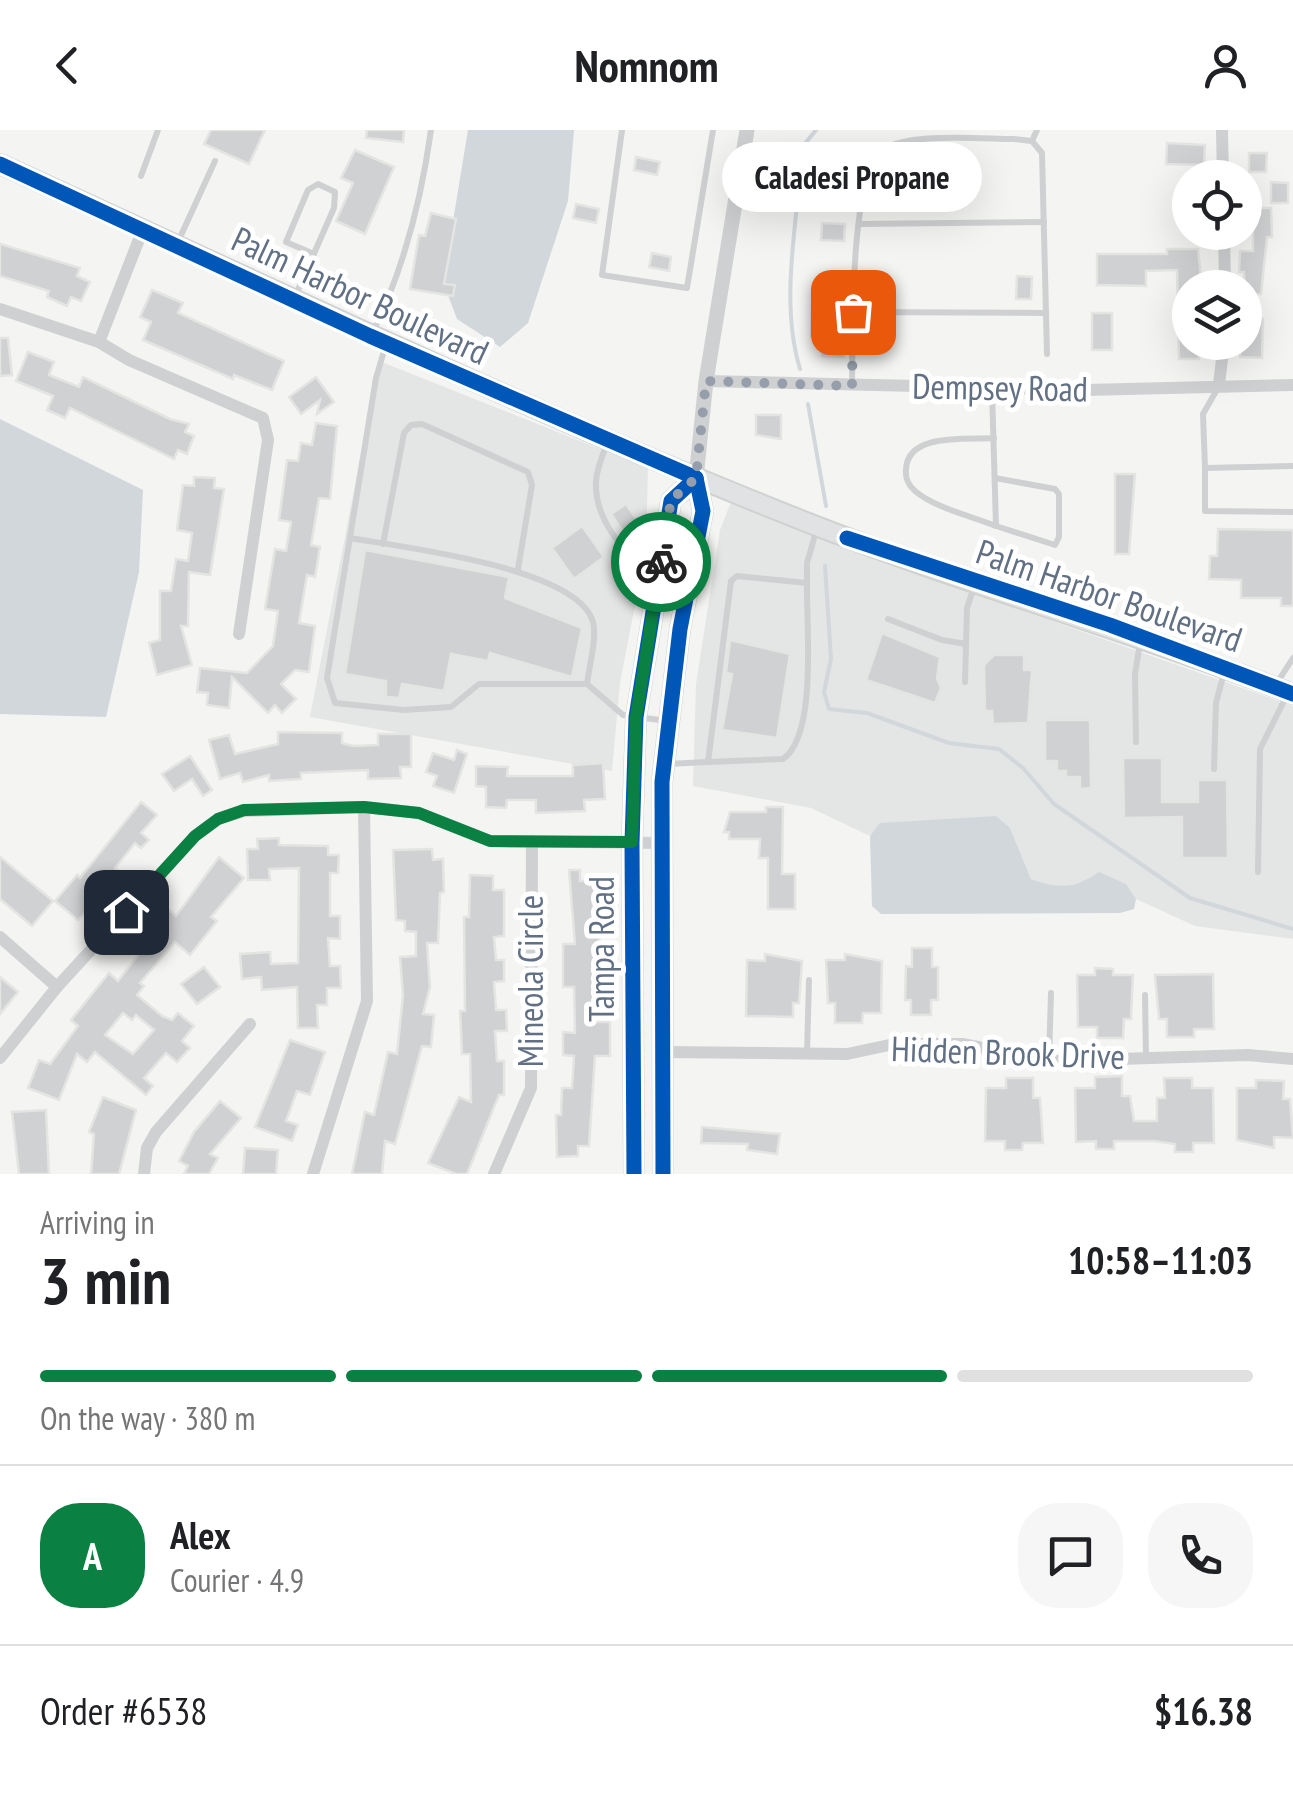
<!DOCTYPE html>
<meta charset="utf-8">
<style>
:root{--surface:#fff;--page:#f6f6f6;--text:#202124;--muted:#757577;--line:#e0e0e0;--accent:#0b8043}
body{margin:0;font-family:"PT Sans Narrow",sans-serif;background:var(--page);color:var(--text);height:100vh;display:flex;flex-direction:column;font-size:38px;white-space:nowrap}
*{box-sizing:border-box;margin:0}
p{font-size:32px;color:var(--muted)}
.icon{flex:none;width:55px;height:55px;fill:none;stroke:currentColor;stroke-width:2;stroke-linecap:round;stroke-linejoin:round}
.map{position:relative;height:1044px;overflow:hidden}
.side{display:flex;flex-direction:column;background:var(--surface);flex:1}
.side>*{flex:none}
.controls{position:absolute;left:1172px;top:30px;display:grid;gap:20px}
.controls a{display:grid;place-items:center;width:90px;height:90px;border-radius:50%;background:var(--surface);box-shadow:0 10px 40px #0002;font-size:50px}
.pin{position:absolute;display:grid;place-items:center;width:85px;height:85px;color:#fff;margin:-42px;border-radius:20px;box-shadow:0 5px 15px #0006}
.courier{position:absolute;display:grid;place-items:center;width:100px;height:100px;margin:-50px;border:8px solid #0b8043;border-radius:50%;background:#fff;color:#222;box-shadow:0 2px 12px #0007}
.bubble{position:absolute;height:70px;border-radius:35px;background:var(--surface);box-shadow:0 10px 40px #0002;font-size:32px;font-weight:600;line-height:70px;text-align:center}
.overview em{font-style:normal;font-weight:600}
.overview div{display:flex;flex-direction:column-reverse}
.overview{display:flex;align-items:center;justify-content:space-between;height:170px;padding:0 40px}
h1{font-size:65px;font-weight:600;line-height:75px}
.bar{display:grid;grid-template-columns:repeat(4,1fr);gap:15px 10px;align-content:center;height:120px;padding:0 40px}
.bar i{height:12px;border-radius:8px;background:var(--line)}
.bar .current{background:var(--accent)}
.bar p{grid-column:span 4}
.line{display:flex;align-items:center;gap:25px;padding:0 40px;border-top:2px solid var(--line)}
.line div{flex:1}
.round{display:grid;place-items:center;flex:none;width:105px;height:105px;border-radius:40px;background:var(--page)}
header{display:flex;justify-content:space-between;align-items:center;height:130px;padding:0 40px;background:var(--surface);font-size:45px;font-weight:600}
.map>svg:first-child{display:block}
.built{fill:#e4e5e5}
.water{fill:#d1d7db}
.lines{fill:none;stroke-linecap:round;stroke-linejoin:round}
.stream{stroke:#d1d7db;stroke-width:4}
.building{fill:#d0d1d2;stroke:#e4e4e2;stroke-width:2.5;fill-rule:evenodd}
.secondary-casing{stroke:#d0d2d2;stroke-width:22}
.service{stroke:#cfd0d1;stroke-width:6}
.minor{stroke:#cfd0d1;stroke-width:12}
.tertiary{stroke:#cfd0d1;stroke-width:15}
.secondary{stroke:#e1e2e3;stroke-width:18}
.cycleway-casing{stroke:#fff;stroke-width:21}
.cycleway{stroke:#0057b8;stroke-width:15}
.done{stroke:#959eaa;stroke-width:10;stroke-dasharray:0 18}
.route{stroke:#0b8043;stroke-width:12}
.labels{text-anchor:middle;stroke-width:10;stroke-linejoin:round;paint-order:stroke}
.street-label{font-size:35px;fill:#627084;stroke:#fff}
</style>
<header><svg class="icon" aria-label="back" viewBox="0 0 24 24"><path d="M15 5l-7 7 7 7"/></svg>Nomnom<svg class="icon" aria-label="person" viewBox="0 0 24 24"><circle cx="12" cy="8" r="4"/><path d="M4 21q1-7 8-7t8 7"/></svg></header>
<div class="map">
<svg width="1293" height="1044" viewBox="0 0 1293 1044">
<rect width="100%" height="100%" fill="#f4f4f2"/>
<g class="built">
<path d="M379,231L648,338L646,418L620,553L612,641L310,587Z"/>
<path d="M731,372L840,416L1293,576V809L1195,796L1136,769L1126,754L1084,752L1056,758L1031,749L1010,698L881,693L870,706L811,678L693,656L696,554L720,400Z"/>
</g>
<g class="water">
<path d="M468,0H574L568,71L528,193L500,217L457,189L443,152Z"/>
<path d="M0,289L143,360L139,442L106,587L0,584Z"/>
<path d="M996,686L1010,698L1031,749C1058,759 1075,759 1099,742L1126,754L1136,769L1134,779L1120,783L881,784L872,776L870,706L880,693Z"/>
</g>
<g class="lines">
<g class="stream">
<path d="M800,239C779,171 798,87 803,16L816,0"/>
<path d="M808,274L826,376"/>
<path d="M825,436L831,529L824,562L829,579L867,583L949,613L999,619L1023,638L1054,674L1190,768L1293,799"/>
</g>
</g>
<g class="building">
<path d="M211,0H265L249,34L204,14Z"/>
<path d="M367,0H404L403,12L366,8Z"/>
<path d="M1167,13L1205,15L1204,35L1166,34Z"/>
<path d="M355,20L394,37L365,104L336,91L353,53L341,48Z"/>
<path d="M1249,23H1267L1266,42H1249Z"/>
<path d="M636,27L660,32L657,45L634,40Z"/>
<path d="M1271,52L1288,53V73H1271Z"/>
<path d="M576,74L599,79L596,93L573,88Z"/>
<path d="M1245,78H1271L1272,107H1267L1261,164H1245L1244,142H1239L1240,121H1253V98H1245Z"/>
<path d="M431,83L456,89L444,154L455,155L453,166L410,159L419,105L425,106Z"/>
<path d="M822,93L845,94L844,111L821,110Z"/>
<path d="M0,114L80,138L77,146L90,152L81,171L71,167L67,176L47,167L49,161L0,146Z"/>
<path d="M1167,119H1198L1202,158H1190V212H1199V229H1179L1177,140L1146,141V156L1097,155V124H1167Z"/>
<path d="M652,123L671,127L669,141L649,137Z"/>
<path d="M1017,146L1032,147L1031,169H1016Z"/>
<path d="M152,160L183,173L178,183L284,231L272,260L234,245L233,249L143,210L151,192L140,187Z"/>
<path d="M812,176L846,177L844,227L822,226V206H811Z"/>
<rect x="1092" y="183" width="20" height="37"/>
<path d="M1245,189H1263L1262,228L1240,227Z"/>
<path d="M0,208H8L12,245L0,246Z"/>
<path d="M28,222L54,232L49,245L79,257L83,247L170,289L189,294L185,302L194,306L187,324L178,320L174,329L70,278L65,288L47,280L53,266L16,251Z"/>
<path d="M316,247L334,272L317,284L320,270L301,284L289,267Z"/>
<path d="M756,285H781V309L756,305Z"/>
<path d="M316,293L337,296L330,369L319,368L311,415L320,417L315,447L307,445L299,493L315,496L309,542L295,540L281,554L296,569L282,583L275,575L268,583L232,547L229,578L207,575L208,563L197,562L200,538L247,543L273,516L278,481L265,479L275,419L286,421L291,392L279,390L287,330L298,331L301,313L312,315Z"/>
<path d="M1115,344H1135L1129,424H1115Z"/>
<path d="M194,347L215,348L214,358L224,359L210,445L189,442L188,496H181L192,535L157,545L149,513L160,510V461H171L176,429L188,431L192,403L177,400L183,355L194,356Z"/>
<path d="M626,374L640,394L625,405L611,384Z"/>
<path d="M582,396L604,427L574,449L552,418Z"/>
<path d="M1218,399L1293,400V476H1281V468H1241V450L1209,449L1210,426H1217Z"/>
<path d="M365,420L509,447L505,468L582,498L572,547L490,523L488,531L451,524L444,561L402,554L399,568L386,567V551L345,544Z"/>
<path d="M882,503L940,527L937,548L941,558L935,573L866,550Z"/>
<path d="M730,510L790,524L777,608L722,600L732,544L726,543Z"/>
<path d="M994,525H1024V540H1032L1028,593L993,594L992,581H985L984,535Z"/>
<path d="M1045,590H1090L1091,658L1080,659V647H1066V641H1057V631H1045Z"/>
<path d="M278,602L342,603V613L353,616L378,615V604H411V637H400L401,648L368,649V640L301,643V649L269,651V645L243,652L240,643L220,649L209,610L229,605L235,624L278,614Z"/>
<path d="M457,620L467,624L454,663L433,656L437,646L426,642L433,623L454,630Z"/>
<path d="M190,626L212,660L203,666L192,649L174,661L162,644Z"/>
<path d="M1123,628H1162V672H1198V650H1227L1228,728H1182V687L1124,688Z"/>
<path d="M603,633L605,669L584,670L585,681L536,683V670H507L506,678L486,677V657L476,656V636L508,637L507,646H573V635Z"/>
<path d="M141,672L157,685L141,703L149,710L141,718L135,713L115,738L122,744L78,790L55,771L77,745L80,748Z"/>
<path d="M766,677H783L782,744H795V779H768V728H759L760,709H729V702H724L730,682H766Z"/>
<path d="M279,708V715L328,716V725H339L338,743H330V786H340V809L328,808L330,836H340L341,858H327V875H317L318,898H298L297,857L262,860L261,847L242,849L240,824L270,822L271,834L298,833L299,738L269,739L270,750H248L247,719H258L257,709Z"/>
<path d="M432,719L433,730L443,729L444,762L440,763L438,813H427L430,857L423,884L434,885L431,917L422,916L395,1014L385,1011L382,1044H352L365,982L374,985L388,922L397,924L403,865L400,827L416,826V802L405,801V791L396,790L393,720Z"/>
<path d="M0,727L53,771L32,796L0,769Z"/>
<path d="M219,727L244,748L211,787L217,791L190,825L175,812L140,853L144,856L137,865L162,886L172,890L178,883L194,896L182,911L190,918L177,932L166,923L144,948L153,956L146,965L95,922L87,932L77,924L59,970L28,958L39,930L50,934L78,896L71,890L109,843L118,851L159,799L153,795L167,778L176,786ZM123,883L132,890L136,885L154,900L133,924L105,905Z"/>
<path d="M569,740H580V751L603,750L604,772H598L601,837H609V868H598L597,892H610V926H595L589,1016H578V1026L557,1027L556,985H561L562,958H572L574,926L563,925V902L575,903L574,857H563V814H575Z"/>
<path d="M470,745L493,746V760H504V806L494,807L496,830H504V851L494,852L496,880H506L507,901H495L497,931H504V965H499L467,1044H456L428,1033L459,967L471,972L470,924H462L460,881H465L464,787H469Z"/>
<path d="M912,818H932V837H938V870H931V885H911V870H905L906,836L912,837Z"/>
<path d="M765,824L802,831L799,873H793V887L746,886L747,830L765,831Z"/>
<path d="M845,824L882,831L881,883H863L862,893H835V873H828L826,830H845Z"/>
<path d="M204,837L220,857L197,874L181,854Z"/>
<path d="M1095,838L1113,839V845H1133L1131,889H1124L1123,908H1097V897H1078L1077,845H1095Z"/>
<path d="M1213,844L1214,899H1194V907H1167V889H1159L1155,845Z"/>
<path d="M0,847L18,862L0,884Z"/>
<path d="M290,910L325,922L310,965L297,961L286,991L298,995L292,1011L255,997Z"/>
<path d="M1122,946V966H1130L1134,991H1157V968H1165L1164,948H1192V958H1213L1214,1013H1193V1022H1175V1014L1154,1011H1114V1019H1096V1011L1076,1012L1075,958H1095V947Z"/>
<path d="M1006,948H1033V968H1040L1043,1013H1023L1022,1020H1005V1011H985L986,958H1006Z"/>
<path d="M1256,950L1284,951L1283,969H1290L1293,1008L1274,1007V1018L1237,1010V958H1256Z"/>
<path d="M103,967L136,980L119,1044H91L94,1004L89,1002Z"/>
<path d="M220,971L241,988L210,1024L218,1028L209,1044H184L188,1036L179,1031L194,1002Z"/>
<path d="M46,980L49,1044H19L12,982Z"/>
<path d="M702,997L780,1004L777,1024L747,1020L748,1014L701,1013Z"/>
<path d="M245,1018L278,1020L276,1044H243Z"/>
</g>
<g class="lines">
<defs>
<g id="secondary">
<path d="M0,34C266,155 529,282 801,390C963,454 1131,501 1293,564"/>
<path d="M634,1044L632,713L636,587L671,371L696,348"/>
<path d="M663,1044L662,652L680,499L703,381L696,348"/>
</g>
</defs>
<use href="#secondary" class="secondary-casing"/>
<g class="service">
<path d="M622,0L602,145L687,158L713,0"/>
<path d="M1032,11L1037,0"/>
<path d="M141,46L158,0"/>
<path d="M860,94L1044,92"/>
<path d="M177,114L215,31"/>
<path d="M294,169L334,78L335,62L318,54L308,60L286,112L314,124"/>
<path d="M853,182L1046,183"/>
<path d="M372,204C404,139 421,72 431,0"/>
<path d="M386,214L376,248L327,548L335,573L404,580L451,577L479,554H587L623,585L667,591"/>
<path d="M852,255C853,211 849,43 883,20C908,2 982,9 1014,9L1032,11L1042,23L1047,224"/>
<path d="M1219,256L1203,284L1205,338L1293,336"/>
<path d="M992,260L996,396L1055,415L1059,407V364L1055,359L995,348"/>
<path d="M994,308C967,310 907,302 906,340C905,348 909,356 915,361C935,378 971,386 996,396"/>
<path d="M608,311C603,324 597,337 596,351C594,387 624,429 657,442"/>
<path d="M1205,338V381L1293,382"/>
<path d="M350,408C400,417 578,437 593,492C597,509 589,537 587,554"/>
<path d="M383,414L404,303L411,295L422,294L528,342L532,355L518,439"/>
<path d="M888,489L942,510L966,514"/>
<path d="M965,552L967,478L975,454"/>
<path d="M1275,556L1293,528"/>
<path d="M1136,612L1135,544L1140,513"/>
<path d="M708,632L783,629C818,605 806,493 807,453"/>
<path d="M667,634L708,632L731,451L737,446L807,453V433L817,398"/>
<path d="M1214,639L1216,573L1225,539"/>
<path d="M1258,742L1260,619L1288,563"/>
<path d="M1145,865L1146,928"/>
<path d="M807,924L809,850"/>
<path d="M1049,930L1051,863"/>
</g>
<g class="minor">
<path d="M1222,0L1223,48"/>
<path d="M1224,102L1225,158"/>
<path d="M0,179L99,212L129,230L263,288L268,310L239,504"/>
<path d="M99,212L143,99"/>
<path d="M706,251L1086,260L1293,255"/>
<path d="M1219,255L1224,212"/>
<path d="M0,807L57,857"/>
<path d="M664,922L847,924L894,914H962L1054,931L1248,925L1293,929"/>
<path d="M0,928L57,857L195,706L218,689L244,681L364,677L419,683L490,711L662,713"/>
<path d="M144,1044L147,1018L156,1002L250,894"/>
<path d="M313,1044L367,871L364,677"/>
<path d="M494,1044L531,958L532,711"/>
</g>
<path class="tertiary" d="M696,348L706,251L747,0"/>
<use href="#secondary" class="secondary"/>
<defs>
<g id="cycleway">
<path d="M0,34L370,206L696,348"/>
<path d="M847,408L1110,495L1293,564"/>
<path d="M634,1044L632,713L636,587L671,371L696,348"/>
<path d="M663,1044L662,652L680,499L703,381L696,348"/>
</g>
</defs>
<use href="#cycleway" class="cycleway-casing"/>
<use href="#cycleway" class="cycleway"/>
</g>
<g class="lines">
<path class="done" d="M661,432L671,370L696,348L706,251L852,256L853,182"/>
<path class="route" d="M126,782L195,706L218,689L244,680L364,677L419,683L490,711L632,712L636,587L661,432"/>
</g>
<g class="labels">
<g class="street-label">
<text transform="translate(360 166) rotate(25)" y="12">Palm Harbor Boulevard</text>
<text transform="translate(1000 258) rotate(1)" y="12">Dempsey Road</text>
<text transform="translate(1109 466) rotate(19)" y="12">Palm Harbor Boulevard</text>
<text transform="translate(602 819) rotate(-90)" y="12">Tampa Road</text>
<text transform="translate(531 851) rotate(-90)" y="12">Mineola Circle</text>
<text transform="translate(1008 923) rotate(2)" y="12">Hidden Brook Drive</text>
</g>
</g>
</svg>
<div class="controls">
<a><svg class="icon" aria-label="locate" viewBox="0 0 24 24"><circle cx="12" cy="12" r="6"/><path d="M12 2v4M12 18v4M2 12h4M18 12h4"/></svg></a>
<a><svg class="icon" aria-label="layers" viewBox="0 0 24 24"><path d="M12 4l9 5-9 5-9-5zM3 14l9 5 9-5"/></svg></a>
</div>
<div class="pin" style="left:853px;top:182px;background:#ea580c"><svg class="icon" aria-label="bag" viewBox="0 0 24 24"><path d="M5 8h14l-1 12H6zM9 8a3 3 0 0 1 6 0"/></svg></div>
<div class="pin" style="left:126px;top:782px;background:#1f2937"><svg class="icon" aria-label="home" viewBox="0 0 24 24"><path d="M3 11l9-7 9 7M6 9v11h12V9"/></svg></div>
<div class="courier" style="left:661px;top:432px"><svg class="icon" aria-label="bike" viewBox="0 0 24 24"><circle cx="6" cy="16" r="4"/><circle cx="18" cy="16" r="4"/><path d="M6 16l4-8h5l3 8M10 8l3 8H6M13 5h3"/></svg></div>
<div class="bubble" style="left:722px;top:12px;width:260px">Caladesi Propane</div>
</div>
<section class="side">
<div class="overview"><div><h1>3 min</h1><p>Arriving in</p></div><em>10:58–11:03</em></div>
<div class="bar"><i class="current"></i><i class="current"></i><i class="current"></i><i></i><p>On the way · 380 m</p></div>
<div class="line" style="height:180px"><b class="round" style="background:var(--accent);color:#fff">A</b><div><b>Alex</b><p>Courier · 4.9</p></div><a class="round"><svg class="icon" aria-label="chat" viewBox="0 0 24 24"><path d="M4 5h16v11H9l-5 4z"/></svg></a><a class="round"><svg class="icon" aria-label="phone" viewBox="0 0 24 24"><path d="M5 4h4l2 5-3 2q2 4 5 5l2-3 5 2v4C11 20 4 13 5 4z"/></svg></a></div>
<div class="line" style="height:130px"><div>Order #6538</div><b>$16.38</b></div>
</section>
